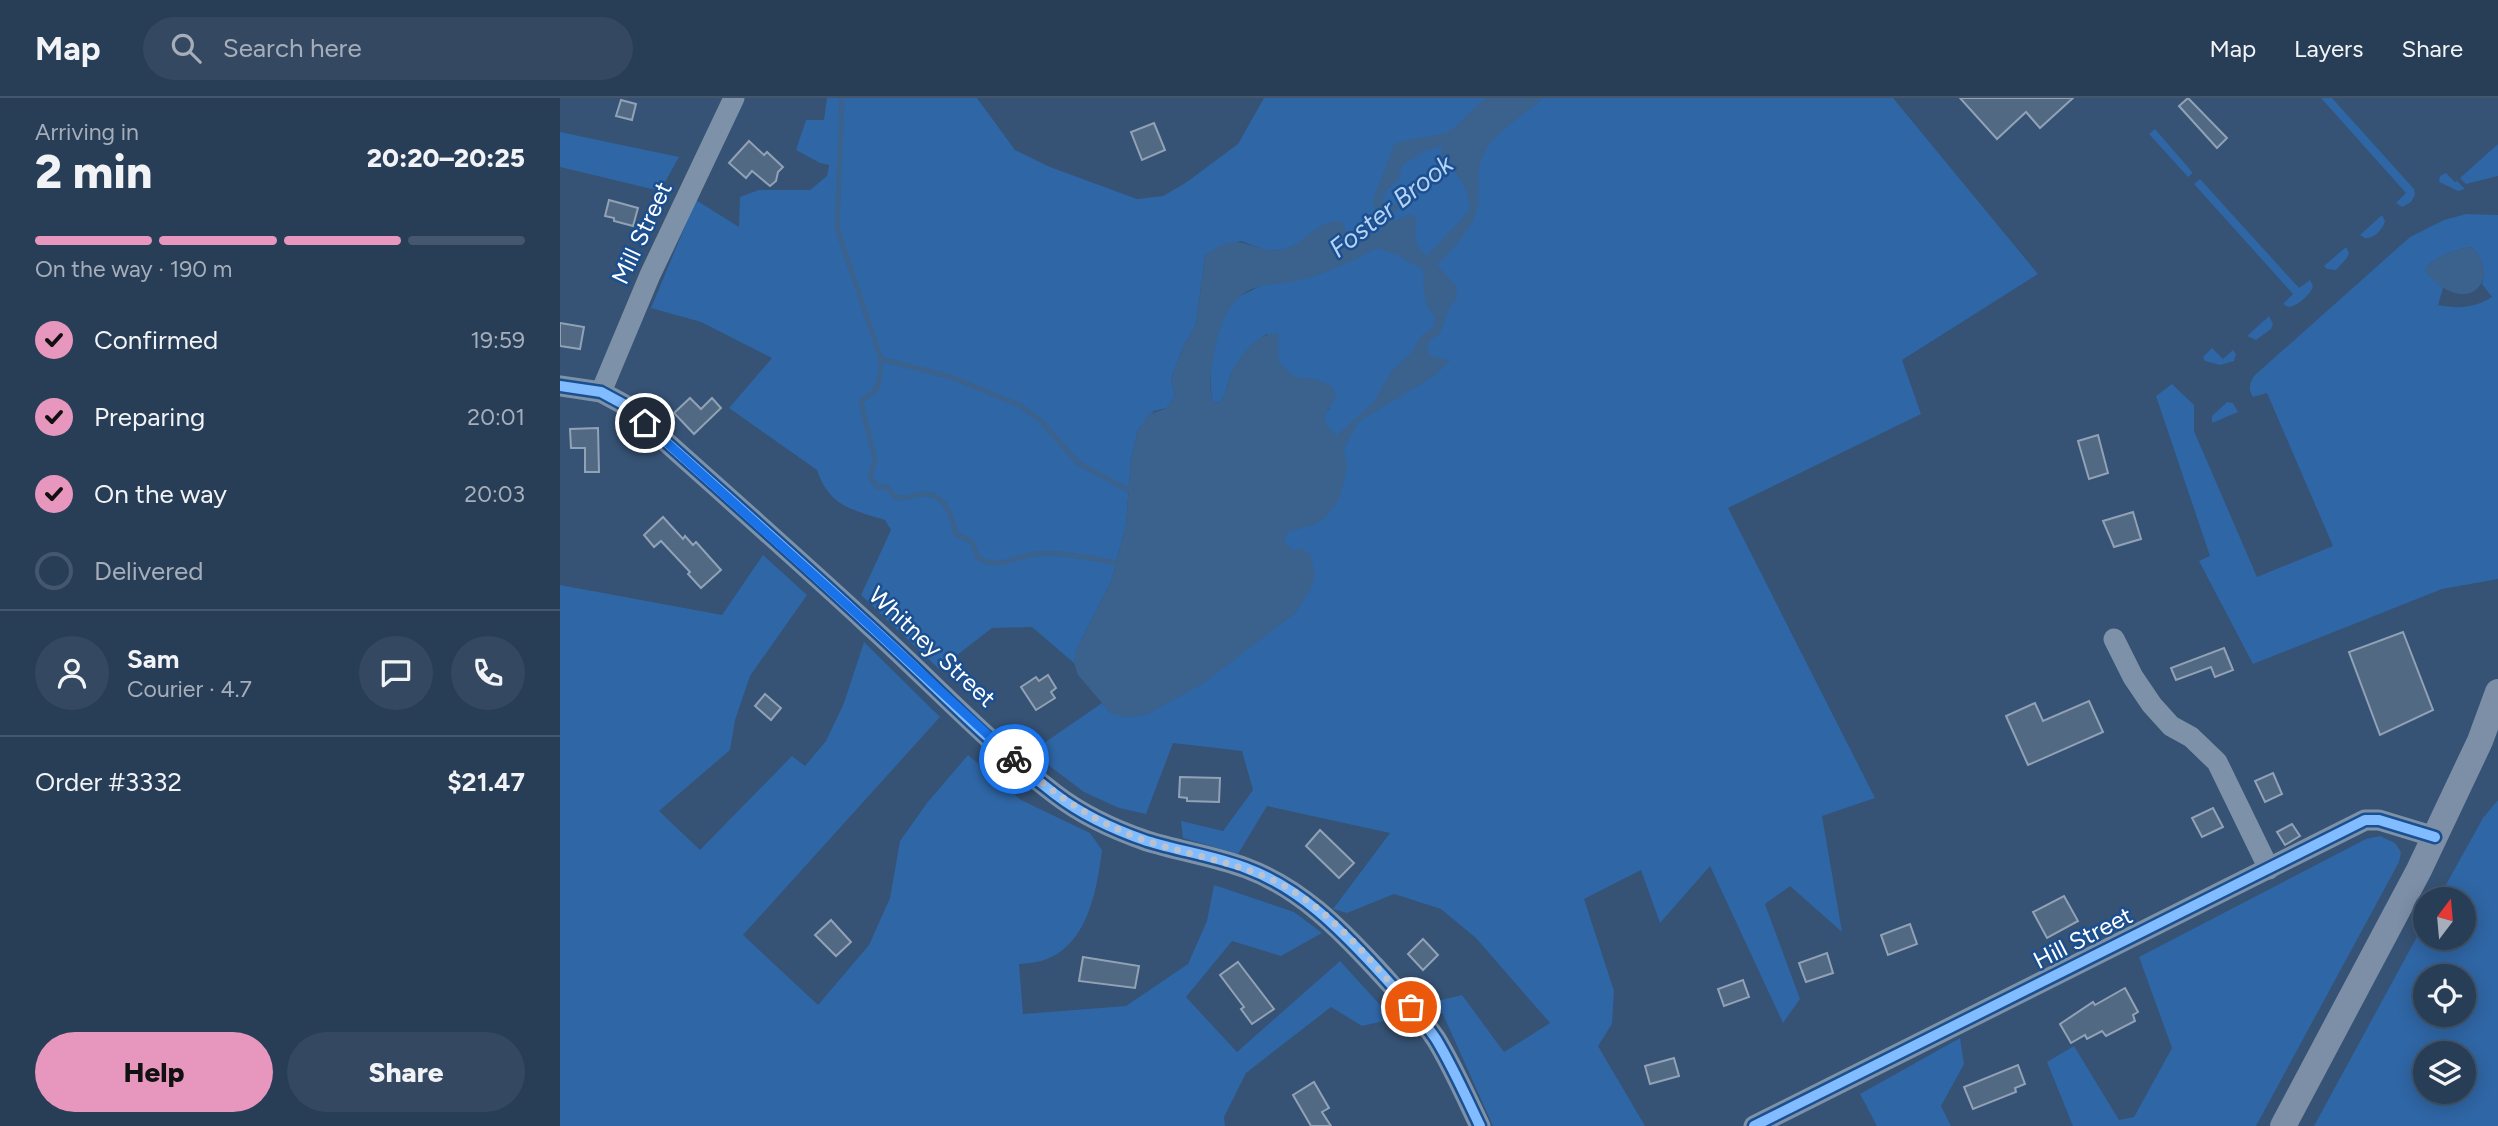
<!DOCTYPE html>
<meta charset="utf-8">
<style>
:root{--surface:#283e57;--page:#344961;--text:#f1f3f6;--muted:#a5aeba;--line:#44576d;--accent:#e797bd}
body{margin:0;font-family:Figtree,sans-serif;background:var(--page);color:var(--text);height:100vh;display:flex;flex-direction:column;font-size:26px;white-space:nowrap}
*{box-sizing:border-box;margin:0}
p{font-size:23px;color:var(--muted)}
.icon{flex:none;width:38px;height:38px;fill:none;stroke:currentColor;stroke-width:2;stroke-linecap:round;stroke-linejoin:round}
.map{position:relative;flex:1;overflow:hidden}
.details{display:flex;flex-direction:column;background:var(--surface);width:560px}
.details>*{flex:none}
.needle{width:46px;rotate:16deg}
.fabs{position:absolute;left:1853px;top:789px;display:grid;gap:14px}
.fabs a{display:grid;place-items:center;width:63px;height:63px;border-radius:50%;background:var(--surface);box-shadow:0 4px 18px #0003,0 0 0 2px var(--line);font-size:35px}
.pin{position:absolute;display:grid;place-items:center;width:60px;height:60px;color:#fff;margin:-30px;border:4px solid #fff;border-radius:50%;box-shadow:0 2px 7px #0007}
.courier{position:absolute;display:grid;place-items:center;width:70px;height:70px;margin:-35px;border:5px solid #1a73e8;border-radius:50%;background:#fff;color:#222;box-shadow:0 2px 9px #0007}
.overview em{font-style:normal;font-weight:800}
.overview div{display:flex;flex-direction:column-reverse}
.overview{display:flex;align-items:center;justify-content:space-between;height:119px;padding:0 35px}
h1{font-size:46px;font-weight:800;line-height:52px}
.bar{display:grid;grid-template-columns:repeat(4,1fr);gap:10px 7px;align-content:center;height:84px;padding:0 35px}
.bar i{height:9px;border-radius:5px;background:var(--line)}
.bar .selected{background:var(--accent)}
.bar p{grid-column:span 4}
.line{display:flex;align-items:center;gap:18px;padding:0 35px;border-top:2px solid var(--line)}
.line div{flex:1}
.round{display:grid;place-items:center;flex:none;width:74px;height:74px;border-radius:37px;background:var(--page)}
ol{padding:0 35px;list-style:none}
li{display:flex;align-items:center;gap:21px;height:77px}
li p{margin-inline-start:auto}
li .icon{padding:7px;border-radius:50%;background:var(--accent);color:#111;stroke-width:4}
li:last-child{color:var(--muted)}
li i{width:38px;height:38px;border:4px solid var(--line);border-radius:50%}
.cta{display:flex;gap:14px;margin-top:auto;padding:14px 35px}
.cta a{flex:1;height:80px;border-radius:42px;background:var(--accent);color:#111;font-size:28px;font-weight:800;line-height:80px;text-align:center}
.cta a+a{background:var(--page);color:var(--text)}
header{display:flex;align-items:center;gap:42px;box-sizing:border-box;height:98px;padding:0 35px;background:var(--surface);border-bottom:2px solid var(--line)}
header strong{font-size:33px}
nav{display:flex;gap:38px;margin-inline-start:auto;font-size:24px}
.search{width:490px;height:63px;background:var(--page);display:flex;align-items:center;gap:18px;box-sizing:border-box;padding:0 24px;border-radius:38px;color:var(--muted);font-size:26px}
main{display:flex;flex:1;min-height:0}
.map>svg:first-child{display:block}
.green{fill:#2f66a5;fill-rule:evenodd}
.water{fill:#3b618d;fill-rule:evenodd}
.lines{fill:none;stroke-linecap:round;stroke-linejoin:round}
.stream{stroke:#3b618d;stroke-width:5}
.building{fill:#526984;stroke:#92a2b6;stroke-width:2}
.minor{stroke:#7d92a8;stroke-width:21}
.major{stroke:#7d8ea7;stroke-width:26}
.cycleway-casing{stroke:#1b4f8f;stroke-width:15}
.cycleway{stroke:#80bcff;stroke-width:10}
.done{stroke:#b9c2ce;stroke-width:7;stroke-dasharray:0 12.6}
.route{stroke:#1a73e8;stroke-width:9}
.labels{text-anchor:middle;stroke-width:5;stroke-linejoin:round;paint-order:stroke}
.street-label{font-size:24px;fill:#fff;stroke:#1b4f8f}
.water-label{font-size:26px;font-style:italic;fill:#b5d3f5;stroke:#1b4f8f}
</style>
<header>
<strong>Map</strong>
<div class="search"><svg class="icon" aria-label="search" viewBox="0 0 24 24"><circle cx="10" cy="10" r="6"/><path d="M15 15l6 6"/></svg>Search here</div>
<nav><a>Map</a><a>Layers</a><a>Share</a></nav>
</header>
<main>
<section class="details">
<div class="overview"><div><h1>2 min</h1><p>Arriving in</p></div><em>20:20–20:25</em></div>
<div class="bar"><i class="selected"></i><i class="selected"></i><i class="selected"></i><i></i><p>On the way · 190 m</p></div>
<ol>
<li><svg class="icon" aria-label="check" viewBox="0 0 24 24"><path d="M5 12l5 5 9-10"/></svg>Confirmed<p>19:59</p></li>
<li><svg class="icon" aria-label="check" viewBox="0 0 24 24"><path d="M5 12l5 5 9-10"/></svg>Preparing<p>20:01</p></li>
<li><svg class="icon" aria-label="check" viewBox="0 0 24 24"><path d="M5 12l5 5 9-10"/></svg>On the way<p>20:03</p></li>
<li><i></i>Delivered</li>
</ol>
<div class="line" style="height:126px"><a class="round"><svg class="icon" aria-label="person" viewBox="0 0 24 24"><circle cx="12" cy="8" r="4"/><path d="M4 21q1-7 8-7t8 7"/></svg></a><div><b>Sam</b><p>Courier · 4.7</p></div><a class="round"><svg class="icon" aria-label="chat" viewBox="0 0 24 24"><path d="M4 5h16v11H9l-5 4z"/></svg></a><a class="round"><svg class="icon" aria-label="phone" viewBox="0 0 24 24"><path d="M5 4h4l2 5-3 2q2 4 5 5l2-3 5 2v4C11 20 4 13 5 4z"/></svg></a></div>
<div class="line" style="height:91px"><div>Order #3332</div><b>$21.47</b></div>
<div class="cta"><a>Help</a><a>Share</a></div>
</section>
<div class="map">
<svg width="1938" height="1028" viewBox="0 0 1938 1028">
<rect width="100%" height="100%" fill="#365274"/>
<g class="green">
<path d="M267,0H417L455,52L490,69L577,101L603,98L624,86L678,46L704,0H1333L1478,176L1342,262L1361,316L1168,410L1315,700L1262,718L1282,834L1230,788L1205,806L1240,901L1223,925L1150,768L1100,825L1081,772L1024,801L1054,893L1052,926L1038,948L1085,1028H933L877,903L902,897L944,954L990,925L916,840L881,811L834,796L787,815L773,811L830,735L707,708L678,756L623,740L621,723L663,733L693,692L682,653L613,645L586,716L559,710L524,694L471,654L542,605L551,615L586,617L683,554L736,514L719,452L765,325L764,317L770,310L720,276L707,236C691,246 678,260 670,279C666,288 667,297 659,305L653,304C646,281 656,224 672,205C679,196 691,194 699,188C709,181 716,162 723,152H705L681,143L645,157L636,227L625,245L611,281L615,298L607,310L594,313L578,332L571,362L566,427L551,484L517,550L514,565L472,529L432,530L379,571L301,497L331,432L325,422C292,412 269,408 257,372L169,310L212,260L141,224L91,210L136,102L179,129L180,99L199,92H250L267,78L269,67L260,65L236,52L246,22H264Z"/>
<path d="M1761,0H1772L1854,91L1855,97L1851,104L1842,109L1836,105L1846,95Z"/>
<path d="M1595,31L1633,75L1628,79L1589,36Z"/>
<path d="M0,34L119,59L100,93L0,69Z"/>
<path d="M1938,46V78L1906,86L1900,80Z"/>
<path d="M1886,75L1895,84L1897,83L1905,91L1898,93L1879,84L1880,78Z"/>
<path d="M1640,81L1739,190L1750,182L1753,188C1751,196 1737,209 1728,209L1723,206L1733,196L1634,86Z"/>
<path d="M1906,116L1938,117V481L1882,491L1693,566L1639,463L1650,458L1596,298L1612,286L1634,307V333L1697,479L1773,448L1707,295L1693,299C1688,291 1689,285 1695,277L1850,139L1884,122ZM1911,149C1922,157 1926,173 1922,186L1932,199C1914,210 1899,211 1878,207L1883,190L1869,177L1866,170C1875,159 1896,151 1911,149Z"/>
<path d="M1822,117L1825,123C1823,131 1814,141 1805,140L1800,137Z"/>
<path d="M1786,149L1789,155L1787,160L1776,172L1767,171L1764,168Z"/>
<path d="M1709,218L1713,226L1711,231L1696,242L1687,238Z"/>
<path d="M1652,250L1663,261L1673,252L1676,256L1674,263L1660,267L1645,263L1643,259Z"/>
<path d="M1667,304L1673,305L1678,314L1652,325V318Z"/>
<path d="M203,457L247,497L190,578L175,622L170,652L99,713L140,752L232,658L245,668L266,643L284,605L304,544L380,619L183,837L258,907L309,847L330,800L340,743L367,705L408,657L461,702L530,735L542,752C537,793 527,850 481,863C474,865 466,865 459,866L463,916L566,908L628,866L647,823L654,787L734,814L762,835L721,858L672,843L626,899L677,954L780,863L833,921L802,928L771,909L686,975L664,1019L665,1028H0V487L162,517Z"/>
<path d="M1938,702V1028H1754L1865,824L1866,840H1904V802L1878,801L1923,720ZM1866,878H1904V917H1866ZM1866,956H1904V994H1866Z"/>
<path d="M1820,738L1835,745L1841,754L1839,764L1696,1028H1513L1487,964L1514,948L1559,1022L1574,1019L1612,950L1579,859L1806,741Z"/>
<path d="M1400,940L1404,966L1381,1008L1391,1028H1317L1300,996Z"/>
</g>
<g class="water">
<path d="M925,0H983C966,16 943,28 929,47C910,73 925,95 914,120C907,137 889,154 877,167L896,188L897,201C886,210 885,223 880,236L870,242L867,253L869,257L890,263L874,278L798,324L784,351L787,372L779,401L767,418L756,426L728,434L724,443L733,453L741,450L750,456L755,475L752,489L736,514L644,585L586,617L563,619L551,615L542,605L518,577L514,565L517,550L551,484L566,427L571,362L578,332L588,317L607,310L615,298L611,281L625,245L636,227L645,157C651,154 658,148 664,146C685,139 703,157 724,151C746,145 757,121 781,123L787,134L819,136L813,102L834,47L839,44L885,35L894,30ZM882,48L881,60C898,76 910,89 909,113L867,158C854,146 854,138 857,121L850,116L835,123L822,100L827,92L839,81L842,67L865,53ZM817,150L837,157L863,172C865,189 861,206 875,218L873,230L862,237L851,255L831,274L813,305L776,338C758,318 765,319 776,299L772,288L755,281L735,279L719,265L718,235C695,236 679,258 670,279C666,288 667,297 659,305L653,304C648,288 651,272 654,256C659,226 670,193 705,187C713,185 723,186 732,184C761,178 791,164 817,150Z"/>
<path d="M1911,149C1918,154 1920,159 1923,167C1928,185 1914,201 1895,195C1883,192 1872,182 1865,172C1872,159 1896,151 1911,149Z"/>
</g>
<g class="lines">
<g class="stream">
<path d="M282,0L277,130L321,261L391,279L459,307L480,322L518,365L572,394"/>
<path d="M800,138L893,63"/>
<path d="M321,261C320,271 321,285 315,293C309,299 305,297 301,305L315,361L310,378L317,389H327C331,393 333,400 340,400C346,401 355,396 362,396C386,395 391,417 396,436L412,444L418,460C439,472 453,459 475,456C499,453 532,460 556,465"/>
</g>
</g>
<g class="building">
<path d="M1400,0H1513L1480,30L1466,14L1437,41Z"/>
<path d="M1628,0L1667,40L1657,50L1619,8Z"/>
<path d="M61,2L76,6L72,22L56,18Z"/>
<path d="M594,25L605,52L582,62L571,34Z"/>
<path d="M189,43L204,57L207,54L223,69L218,74L216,83L210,88L192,73L186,80L169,65Z"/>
<path d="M49,102L78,110L73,128L54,123V120L45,118Z"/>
<path d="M0,225L24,229L20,251L0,248Z"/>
<path d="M130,300L141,311L152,300L161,310L134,336L114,315Z"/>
<path d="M38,330L39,374H25V350H11L10,331Z"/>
<path d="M1538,337L1548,375L1529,381L1518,343Z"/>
<path d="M1573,414L1581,441L1554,449L1543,423Z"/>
<path d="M103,419L123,441L125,438L133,447L136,444L161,472L141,490L128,476L130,474L101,443L94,449L84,437Z"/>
<path d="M1843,534L1873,612L1820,637L1789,554Z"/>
<path d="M1664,550L1673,572L1655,579L1651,569L1616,582L1611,570Z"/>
<path d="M488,577L496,590L491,594L495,600L476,612L461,589L476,579L479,583Z"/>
<path d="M205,596L221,610L211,622L195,608Z"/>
<path d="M1529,603L1543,634L1468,667L1446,618L1475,605L1483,623Z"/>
<path d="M1713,675L1722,696L1705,704L1695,683Z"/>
<path d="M620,679L660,680L659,704L627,703V700L619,699Z"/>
<path d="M1653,710L1663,729L1642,739L1632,720Z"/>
<path d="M1732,726L1740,738L1725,747L1717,734Z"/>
<path d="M760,732L794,765L779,780L746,748Z"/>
<path d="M1504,798L1518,823L1487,840L1473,814Z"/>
<path d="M271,822L291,844L276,858L255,837Z"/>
<path d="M1350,826L1357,846L1328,857L1321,837Z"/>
<path d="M863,841L878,857L863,872L848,856Z"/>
<path d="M1267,855L1273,875L1246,884L1239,865Z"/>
<path d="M523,859L579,868L575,890L519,883Z"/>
<path d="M678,864L714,911L692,926L681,911L684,909L660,877Z"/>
<path d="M1183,882L1189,899L1164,908L1158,891Z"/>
<path d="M1565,890L1578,914L1573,917L1575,923L1546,938L1542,933L1527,941L1525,937L1511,945L1500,926L1533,904L1535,907Z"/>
<path d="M1114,960L1119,978L1090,986L1085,968Z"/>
<path d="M1458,967L1465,986L1455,990L1456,994L1413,1011L1404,989Z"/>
<path d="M754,984L769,1010L762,1014L771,1028H751L733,997Z"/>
</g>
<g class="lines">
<g class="minor">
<path d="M0,288L41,294L65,307C146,380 228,452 308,526C370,582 428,645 495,696C521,716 555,732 587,743C619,753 654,758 686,770C740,790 779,830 817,871C837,893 859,916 876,941C893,969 906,999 920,1028"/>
<path d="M41,294L90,177L174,0"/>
<path d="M1554,541L1573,579L1592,607L1611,628L1631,639L1657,664L1709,771"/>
<path d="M1194,1028L1805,722H1819L1875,739"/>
</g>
<path class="major" d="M1723,1028L1859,772L1920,643L1938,594"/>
<defs>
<g id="cycleway">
<path d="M0,288L41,294L65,307C146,380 228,452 308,526C370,582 428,645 495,696C521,716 555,732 587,743C619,753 654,758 686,770C740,790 779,830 817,871C837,893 859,916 876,941C893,969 906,999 920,1028"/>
<path d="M1194,1028L1805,722H1819L1875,739"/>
</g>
</defs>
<use href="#cycleway" class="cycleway-casing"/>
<use href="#cycleway" class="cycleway"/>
</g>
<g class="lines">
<path class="done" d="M454,661C497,698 530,722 584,742C627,757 673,763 715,783C770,810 812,864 851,909"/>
<path class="route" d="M85,325L306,524L454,661"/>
</g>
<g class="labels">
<g class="street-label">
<text transform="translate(82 135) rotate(-65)" y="8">Mill Street</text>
<text transform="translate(372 549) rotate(43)" y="8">Whitney Street</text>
<text transform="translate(1523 840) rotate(-27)" y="8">Hill Street</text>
</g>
<g class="water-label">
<text transform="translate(831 108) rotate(-38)" y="9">Foster Brook</text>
</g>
</g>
</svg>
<div class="fabs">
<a><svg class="needle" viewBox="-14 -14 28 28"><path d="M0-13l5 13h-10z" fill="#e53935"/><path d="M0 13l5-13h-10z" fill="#a5aeba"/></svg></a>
<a><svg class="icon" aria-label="locate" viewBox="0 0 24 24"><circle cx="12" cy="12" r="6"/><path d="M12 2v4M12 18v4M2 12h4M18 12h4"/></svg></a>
<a><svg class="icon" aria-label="layers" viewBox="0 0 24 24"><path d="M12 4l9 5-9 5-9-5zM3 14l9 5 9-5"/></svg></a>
</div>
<div class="pin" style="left:851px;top:909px;background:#ea580c"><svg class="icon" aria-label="bag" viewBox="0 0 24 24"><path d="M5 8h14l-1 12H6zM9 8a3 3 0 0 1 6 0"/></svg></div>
<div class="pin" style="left:85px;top:325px;background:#1f2937"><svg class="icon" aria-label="home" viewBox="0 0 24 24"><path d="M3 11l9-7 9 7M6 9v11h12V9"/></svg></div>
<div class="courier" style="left:454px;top:661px"><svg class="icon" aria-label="bike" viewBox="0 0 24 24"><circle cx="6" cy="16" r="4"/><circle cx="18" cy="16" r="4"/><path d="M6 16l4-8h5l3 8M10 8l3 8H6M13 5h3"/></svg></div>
</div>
</main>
